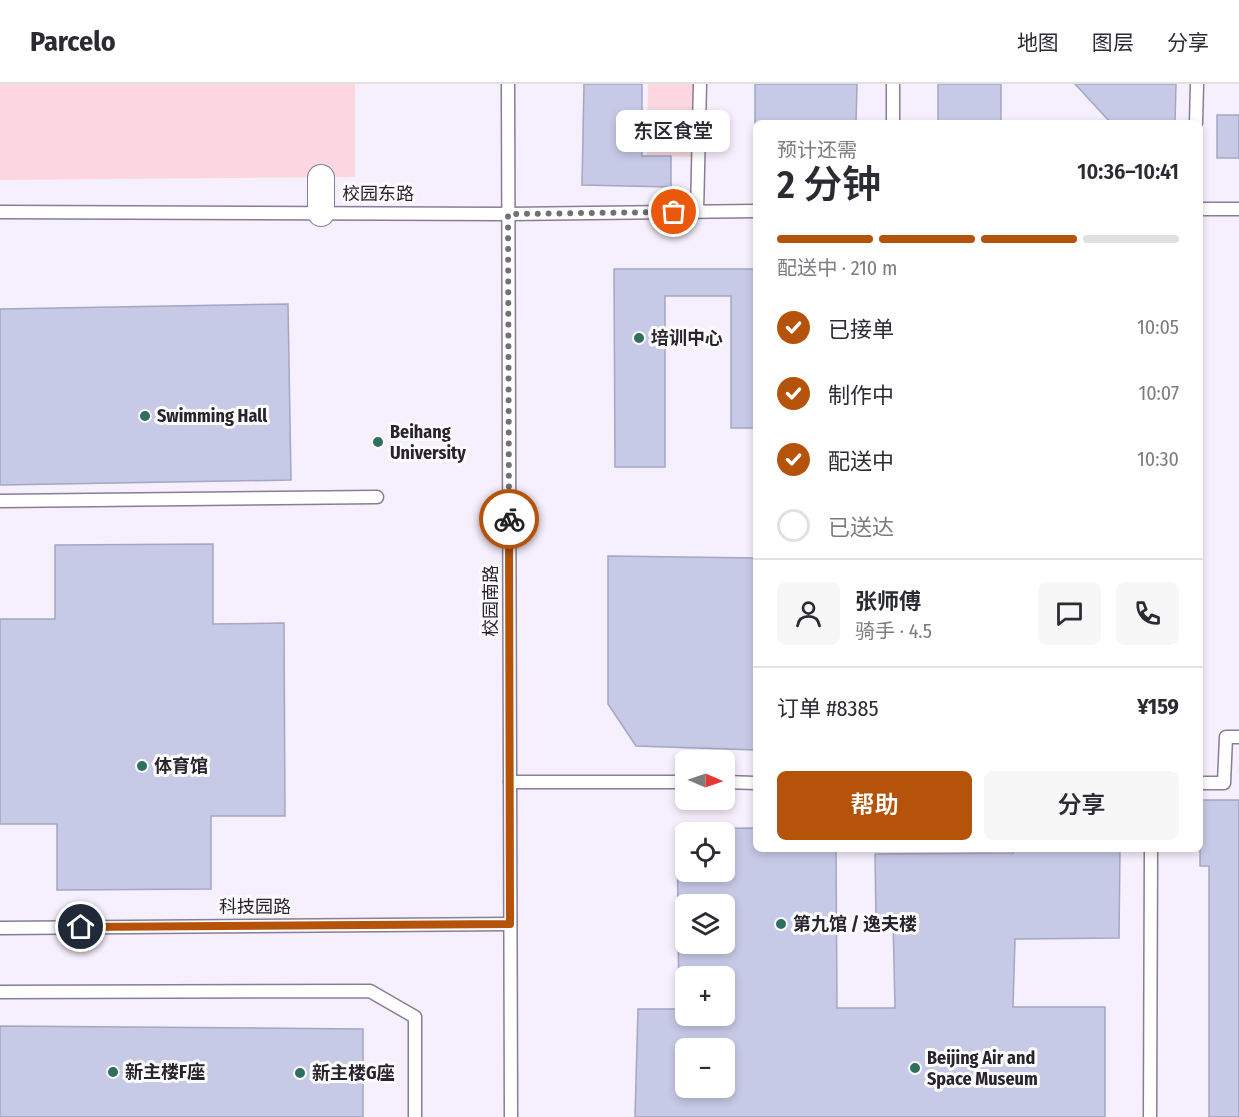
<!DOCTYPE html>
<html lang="zh">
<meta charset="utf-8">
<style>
:root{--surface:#fff;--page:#f7f7f7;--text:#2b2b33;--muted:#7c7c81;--line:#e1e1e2;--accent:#b45309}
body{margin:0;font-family:"Fira Sans Condensed","Noto Sans SC",sans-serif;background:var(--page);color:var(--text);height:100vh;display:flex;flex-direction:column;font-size:22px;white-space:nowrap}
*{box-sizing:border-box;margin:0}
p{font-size:20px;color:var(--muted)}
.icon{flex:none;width:33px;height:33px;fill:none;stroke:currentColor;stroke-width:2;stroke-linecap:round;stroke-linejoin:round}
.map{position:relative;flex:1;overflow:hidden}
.side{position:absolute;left:753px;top:36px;width:450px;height:732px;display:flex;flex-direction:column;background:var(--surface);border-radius:9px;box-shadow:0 3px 9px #0003}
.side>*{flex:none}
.needle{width:39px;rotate:92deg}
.buttons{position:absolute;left:675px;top:666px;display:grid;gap:12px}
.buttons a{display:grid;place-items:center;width:60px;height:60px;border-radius:9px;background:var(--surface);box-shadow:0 3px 9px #0003;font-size:30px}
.pin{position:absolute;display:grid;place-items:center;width:51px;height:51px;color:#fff;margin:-26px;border:3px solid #fff;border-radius:50%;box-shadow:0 2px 6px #0007}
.courier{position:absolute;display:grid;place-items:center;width:60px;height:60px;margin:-30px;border:4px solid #b45309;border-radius:50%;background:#fff;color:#222;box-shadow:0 2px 8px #0007}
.bubble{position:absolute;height:42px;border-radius:9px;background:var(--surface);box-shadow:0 3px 9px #0003;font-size:20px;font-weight:600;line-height:42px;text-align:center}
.headline em{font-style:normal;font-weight:600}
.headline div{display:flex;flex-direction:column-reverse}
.headline{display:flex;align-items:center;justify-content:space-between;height:102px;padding:0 24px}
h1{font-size:39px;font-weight:600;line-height:45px}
.bar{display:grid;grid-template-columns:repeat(4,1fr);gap:9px 6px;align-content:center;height:72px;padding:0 24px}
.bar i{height:8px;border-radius:4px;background:var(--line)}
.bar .on{background:var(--accent)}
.bar p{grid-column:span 4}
.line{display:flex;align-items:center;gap:15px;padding:0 24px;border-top:2px solid var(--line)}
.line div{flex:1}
.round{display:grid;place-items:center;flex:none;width:63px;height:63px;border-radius:9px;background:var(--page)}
ol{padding:0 24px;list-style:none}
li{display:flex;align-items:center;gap:18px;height:66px}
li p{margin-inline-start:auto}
li .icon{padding:6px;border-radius:50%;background:var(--accent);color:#fff;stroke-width:4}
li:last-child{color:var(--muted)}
li i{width:33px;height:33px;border:3px solid var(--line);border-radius:50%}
.action{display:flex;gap:12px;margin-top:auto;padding:12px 24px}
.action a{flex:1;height:69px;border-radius:9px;background:var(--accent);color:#fff;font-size:24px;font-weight:600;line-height:69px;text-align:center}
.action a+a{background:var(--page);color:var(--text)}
header{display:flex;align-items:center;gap:36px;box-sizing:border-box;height:84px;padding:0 30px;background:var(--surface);border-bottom:2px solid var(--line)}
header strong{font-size:28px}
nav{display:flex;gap:33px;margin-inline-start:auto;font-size:21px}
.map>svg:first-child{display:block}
.built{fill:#f6effd;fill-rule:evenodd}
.green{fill:#fcd7df}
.building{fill:#c7cae7;stroke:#a4a6c3;stroke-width:1.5;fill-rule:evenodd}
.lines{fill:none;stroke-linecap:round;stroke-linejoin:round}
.service-casing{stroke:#897c95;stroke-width:15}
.minor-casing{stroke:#897c95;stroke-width:28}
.service{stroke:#fff;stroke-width:12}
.minor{stroke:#fff;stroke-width:26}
.done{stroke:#726f75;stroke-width:6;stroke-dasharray:0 10.8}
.route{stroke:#b45309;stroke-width:8}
.poi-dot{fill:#2f6f5e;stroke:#fbfbfb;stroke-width:2}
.labels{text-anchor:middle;stroke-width:6;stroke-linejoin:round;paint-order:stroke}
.street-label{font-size:18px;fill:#28232d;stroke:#fbfbfb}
.poi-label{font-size:18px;font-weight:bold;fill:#28232d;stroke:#fbfbfb;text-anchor:start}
</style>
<header>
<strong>Parcelo</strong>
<nav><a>地图</a><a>图层</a><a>分享</a></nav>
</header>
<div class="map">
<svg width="1239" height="1033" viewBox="0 0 1239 1033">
<rect width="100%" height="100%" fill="#fbfbfb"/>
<path class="built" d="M0,0H1239V1033H0ZM756,39H1200V765H756ZM686,676H724V716H686ZM686,748H724V788H686ZM686,820H724V860H686ZM686,892H724V932H686ZM686,964H724V1004H686Z"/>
<g class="green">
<path d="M0,0H355V93L0,96Z"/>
<path d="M648,0H693L696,20L693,23L692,32L696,36L695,73L647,72Z"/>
</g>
<g class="building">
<path d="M584,0H642V72H671V103L582,101Z"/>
<path d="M755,0H857L856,39H755Z"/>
<rect x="938" y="0" width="63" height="39"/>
<path d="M1075,0H1176L1175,39H1111Z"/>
<rect x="1217" y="31" width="22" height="43"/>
<path d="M614,185H756V344H731V212H665V383H615Z"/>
<path d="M288,220L291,396L0,401V225Z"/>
<path d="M213,460V540L284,539L285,732H211V805L57,806V740H0V535H55V461Z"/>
<path d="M608,472L756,474V666L636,662L608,620Z"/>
<path d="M1200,716H1239V1033H1209V782H1200Z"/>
<path d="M756,744V765H836L837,924H895L893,835H876L875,770L1013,769V765H1120L1119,854L1015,855L1013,923H1105V1033H635L638,925H679L677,745ZM686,748H724V788H686ZM686,820H724V860H686ZM686,892H724V932H686ZM686,964H724V1004H686Z"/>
<path d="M0,942L363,945V1033H0Z"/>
</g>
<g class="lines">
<defs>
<g id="service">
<path d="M508,0L511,1033"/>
<path d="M893,39V0"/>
<path d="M1196,39L1197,0"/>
<path d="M1200,125H1239"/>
<path d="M0,128L508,130L756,127"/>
<path d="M697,128L700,0"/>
<path d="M0,417L377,413"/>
<path d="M510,698H686"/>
<path d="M724,698L756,699"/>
<path d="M1200,699H1224L1226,653H1239"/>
<path d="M0,844L510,840"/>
<path d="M0,908L370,907L415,933V1033"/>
<path d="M1150,1033L1151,765"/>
</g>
<path id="minor" d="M321,94V129"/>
</defs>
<use href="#service" class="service-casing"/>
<use href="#minor" class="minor-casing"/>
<use href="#service" class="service"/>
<use href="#minor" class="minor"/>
</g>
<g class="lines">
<path class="done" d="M509,435L508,130L674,128"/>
<path class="route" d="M81,843L510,840L509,435"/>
</g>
<g class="poi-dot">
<circle cx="639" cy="254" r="6"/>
<circle cx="145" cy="332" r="6"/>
<circle cx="378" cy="358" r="6"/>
<circle cx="142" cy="682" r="6"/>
<circle cx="781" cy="840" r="6"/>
<circle cx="915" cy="984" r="6"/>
<circle cx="113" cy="988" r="6"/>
<circle cx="300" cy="989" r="6"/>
</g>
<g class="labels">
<g class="street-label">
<text x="378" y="116">校园东路</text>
<text transform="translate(491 517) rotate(-90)" y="6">校园南路</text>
<text x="255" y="829">科技园路</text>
</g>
<g class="poi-label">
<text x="651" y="260">培训中心</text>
<text x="157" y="338">Swimming Hall</text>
<text x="390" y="354">Beihang<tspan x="390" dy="21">University</tspan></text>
<text x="154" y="688">体育馆</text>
<text x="793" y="846">第九馆 / 逸夫楼</text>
<text x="927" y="980">Beijing Air and<tspan x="927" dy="21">Space Museum</tspan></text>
<text x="125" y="994">新主楼F座</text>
<text x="312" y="995">新主楼G座</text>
</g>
</g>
</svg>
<div class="buttons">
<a><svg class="needle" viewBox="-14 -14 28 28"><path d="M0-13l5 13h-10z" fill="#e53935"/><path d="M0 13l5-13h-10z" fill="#7c7c81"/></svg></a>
<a><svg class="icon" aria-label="locate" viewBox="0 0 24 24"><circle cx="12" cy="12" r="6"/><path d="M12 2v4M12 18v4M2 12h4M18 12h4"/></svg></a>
<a><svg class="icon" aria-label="layers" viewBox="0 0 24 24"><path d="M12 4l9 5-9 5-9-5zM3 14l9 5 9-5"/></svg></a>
<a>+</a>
<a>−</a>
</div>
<div class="pin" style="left:674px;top:128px;background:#ea580c"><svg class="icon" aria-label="bag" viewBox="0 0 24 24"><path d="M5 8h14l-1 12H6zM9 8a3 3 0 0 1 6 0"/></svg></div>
<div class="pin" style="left:81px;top:843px;background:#1f2937"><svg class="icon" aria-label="home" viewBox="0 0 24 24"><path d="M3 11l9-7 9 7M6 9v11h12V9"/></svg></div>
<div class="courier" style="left:509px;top:435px"><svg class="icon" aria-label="bike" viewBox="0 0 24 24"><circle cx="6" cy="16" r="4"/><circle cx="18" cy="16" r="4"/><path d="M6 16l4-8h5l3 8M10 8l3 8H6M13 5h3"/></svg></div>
<div class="bubble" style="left:616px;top:26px;width:114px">东区食堂</div>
<section class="side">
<div class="headline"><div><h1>2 分钟</h1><p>预计还需</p></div><em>10:36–10:41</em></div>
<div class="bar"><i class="on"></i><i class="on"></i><i class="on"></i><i></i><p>配送中 · 210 m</p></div>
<ol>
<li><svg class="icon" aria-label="check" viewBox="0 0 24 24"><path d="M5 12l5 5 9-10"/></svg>已接单<p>10:05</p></li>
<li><svg class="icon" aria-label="check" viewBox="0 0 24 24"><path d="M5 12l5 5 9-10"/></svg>制作中<p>10:07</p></li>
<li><svg class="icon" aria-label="check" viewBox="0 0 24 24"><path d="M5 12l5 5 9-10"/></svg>配送中<p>10:30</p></li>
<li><i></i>已送达</li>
</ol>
<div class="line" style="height:108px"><a class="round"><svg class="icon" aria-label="person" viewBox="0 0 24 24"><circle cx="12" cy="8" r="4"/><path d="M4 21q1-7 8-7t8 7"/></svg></a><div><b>张师傅</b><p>骑手 · 4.5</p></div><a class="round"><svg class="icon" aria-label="chat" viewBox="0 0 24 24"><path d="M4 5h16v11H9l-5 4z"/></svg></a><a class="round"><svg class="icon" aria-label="phone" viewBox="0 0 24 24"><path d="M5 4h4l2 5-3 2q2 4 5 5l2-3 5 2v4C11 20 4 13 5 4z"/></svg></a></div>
<div class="line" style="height:78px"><div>订单 #8385</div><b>¥159</b></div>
<div class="action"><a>帮助</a><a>分享</a></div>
</section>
</div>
